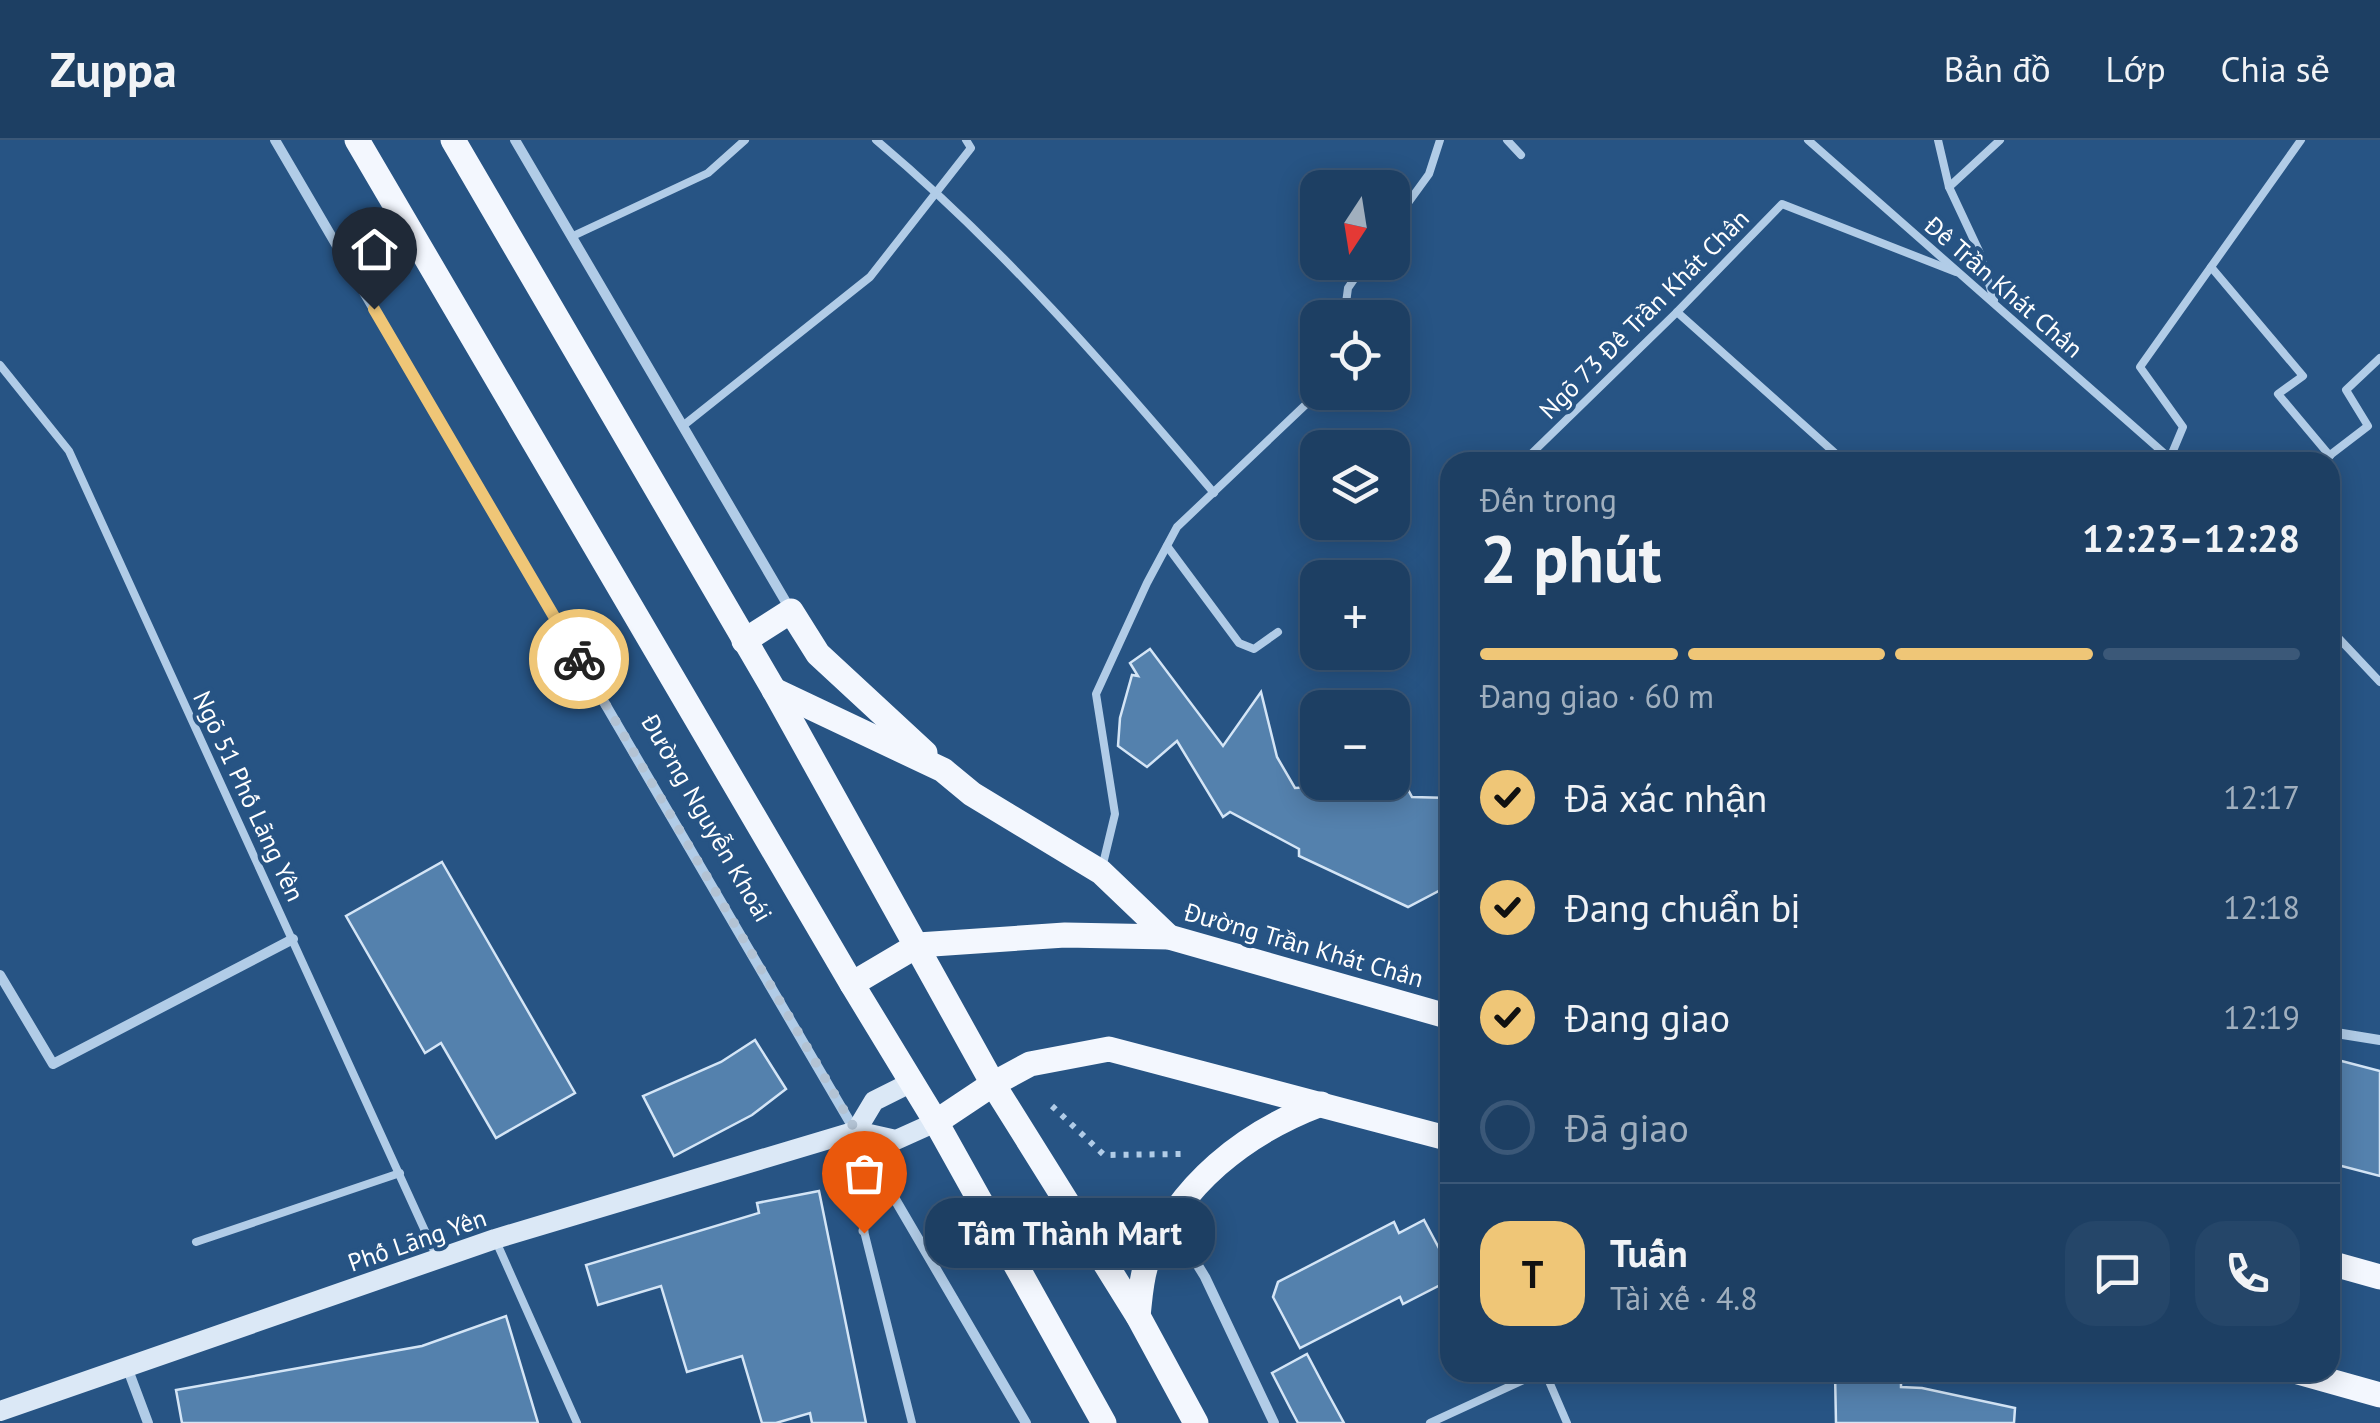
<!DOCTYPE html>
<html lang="vi">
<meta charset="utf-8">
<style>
:root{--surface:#1d3f63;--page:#254669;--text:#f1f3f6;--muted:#a0afbe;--line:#3b5878;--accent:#efc677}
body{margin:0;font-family:"PT Sans",sans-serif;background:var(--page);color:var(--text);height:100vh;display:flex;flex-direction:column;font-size:38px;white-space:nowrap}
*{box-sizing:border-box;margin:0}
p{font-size:32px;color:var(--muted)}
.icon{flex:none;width:55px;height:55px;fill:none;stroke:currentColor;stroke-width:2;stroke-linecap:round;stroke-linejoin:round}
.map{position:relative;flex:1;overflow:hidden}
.panel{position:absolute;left:1440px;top:312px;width:900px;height:930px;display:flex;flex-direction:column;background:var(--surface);border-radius:30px;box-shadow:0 5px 25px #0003,0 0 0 2px var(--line)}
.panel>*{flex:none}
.needle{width:65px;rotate:192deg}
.fabs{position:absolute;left:1300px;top:30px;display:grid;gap:20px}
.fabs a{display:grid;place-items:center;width:110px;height:110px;border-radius:20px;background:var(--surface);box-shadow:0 5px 25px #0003,0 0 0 2px var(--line);font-size:50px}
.pin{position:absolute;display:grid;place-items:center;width:85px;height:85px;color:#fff;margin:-102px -42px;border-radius:50% 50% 50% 0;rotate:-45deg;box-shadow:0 0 10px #0007}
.pin .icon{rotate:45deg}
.courier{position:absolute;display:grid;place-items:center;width:100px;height:100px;margin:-50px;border:8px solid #efc677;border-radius:50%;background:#fff;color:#222;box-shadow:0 2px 12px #0007}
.bubble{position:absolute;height:70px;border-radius:30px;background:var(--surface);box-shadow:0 5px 25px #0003,0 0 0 2px var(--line);font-size:32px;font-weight:800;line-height:70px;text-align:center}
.summary em{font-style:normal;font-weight:800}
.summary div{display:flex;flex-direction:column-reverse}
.summary{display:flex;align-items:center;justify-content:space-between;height:170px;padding:0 40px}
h1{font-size:65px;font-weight:800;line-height:75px}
.bar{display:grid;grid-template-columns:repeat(4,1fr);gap:15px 10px;align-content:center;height:120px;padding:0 40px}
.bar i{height:12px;border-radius:8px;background:var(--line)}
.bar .active{background:var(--accent)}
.bar p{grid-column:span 4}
.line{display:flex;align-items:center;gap:25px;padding:0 40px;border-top:2px solid var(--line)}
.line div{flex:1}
.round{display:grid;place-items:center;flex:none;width:105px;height:105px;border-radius:30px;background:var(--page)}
ol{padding:0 40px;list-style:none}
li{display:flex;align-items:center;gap:30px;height:110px}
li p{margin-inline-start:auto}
li .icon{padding:10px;border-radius:50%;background:var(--accent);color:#111;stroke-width:4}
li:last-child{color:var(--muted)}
li i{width:55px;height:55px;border:5px solid var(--line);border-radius:50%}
header{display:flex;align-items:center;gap:60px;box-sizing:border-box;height:140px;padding:0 50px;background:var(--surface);border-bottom:2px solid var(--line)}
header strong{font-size:48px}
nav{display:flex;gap:55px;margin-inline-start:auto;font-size:35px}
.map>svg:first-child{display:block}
.building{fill:#5481ad;stroke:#d4e5f6;stroke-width:2.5}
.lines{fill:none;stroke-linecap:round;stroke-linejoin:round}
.path{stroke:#b1cce7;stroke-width:6;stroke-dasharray:5 8;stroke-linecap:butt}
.lane{stroke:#b1cce7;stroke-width:8}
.street{stroke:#b1cce7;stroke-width:10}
.secondary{stroke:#dbe8f6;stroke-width:20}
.primary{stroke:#f3f7fe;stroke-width:25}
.done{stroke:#b3c3d4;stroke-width:10;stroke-dasharray:0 18}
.route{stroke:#efc677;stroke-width:12}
.labels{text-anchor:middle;stroke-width:8;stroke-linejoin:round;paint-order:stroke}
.street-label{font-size:25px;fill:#fff;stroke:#275484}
</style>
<header>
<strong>Zuppa</strong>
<nav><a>Bản đồ</a><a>Lớp</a><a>Chia sẻ</a></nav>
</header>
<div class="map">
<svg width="2380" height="1283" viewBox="0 0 2380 1283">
<rect width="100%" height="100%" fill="#275484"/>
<g class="building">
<path d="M1150,509L1223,606L1261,552L1277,617L1295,648L1404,642L1412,657L1450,658V745L1408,767L1299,716V709L1230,672L1223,677L1177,601L1147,627L1118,606L1120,578L1132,535L1138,536L1130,523Z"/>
<path d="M442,722L575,953L496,998L441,903L425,913L346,776Z"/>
<path d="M755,900L786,949L752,975L674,1016L643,956L721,922Z"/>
<path d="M2330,918L2380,931V1036L2330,1023Z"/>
<path d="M819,1051L866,1283H812L810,1273L776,1283H762L742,1216L687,1232L661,1146L598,1165L586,1125L759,1073L757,1063Z"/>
<path d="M1424,1080L1450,1129V1140L1403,1164L1400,1157L1300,1208L1273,1157L1278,1142L1394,1082L1399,1093Z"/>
<path d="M506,1176L538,1283H182L176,1250L422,1206Z"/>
<path d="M1307,1214L1326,1250L1344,1283H1298L1290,1268L1272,1233Z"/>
<path d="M1835,1232H1901V1247L1922,1248L2015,1268L2014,1283H1836Z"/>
</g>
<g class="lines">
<path class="path" d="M1052,966L1104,1015L1181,1014"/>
<g class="lane">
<path d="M876,0C1001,105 1108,228 1214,353"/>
<path d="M1507,0L1521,15"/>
<path d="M1808,0L2174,322"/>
<path d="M1938,0L1949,47L1979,111L1994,160"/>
<path d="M1949,47L2000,0"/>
<path d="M1392,85L1429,34L1440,0"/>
<path d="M573,96L708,33L745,0"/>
<path d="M2211,127L2303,236L2278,254L2330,316"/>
<path d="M1677,172L1845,322"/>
<path d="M1344,178L1348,148L1366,122"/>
<path d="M0,225L69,311L436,1115"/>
<path d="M684,285L870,137L971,8L966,0"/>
<path d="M1529,316L1677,172L1782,64L1956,132"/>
<path d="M2170,318L2183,287L2140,227L2301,0"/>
<path d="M2321,322L2368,286L2346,250L2380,218"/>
<path d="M1167,406L1239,503L1254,509L1278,492"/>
<path d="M2330,489L2380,542"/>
<path d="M1102,728L1115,674L1096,554L1147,443L1177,387L1319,252"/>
<path d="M856,995L855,1055L912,1283"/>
<path d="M495,1099L577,1283"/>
<path d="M196,1102L400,1033"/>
<path d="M1545,1232L1567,1283"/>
<path d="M1430,1283L1541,1232"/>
</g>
<g class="street">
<path d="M275,0L1026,1283"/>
<path d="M515,0L790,469"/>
<path d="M0,835L53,924L293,799"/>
<path d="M2330,892L2380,900"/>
<path d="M1170,1080L1205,1137L1274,1283"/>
<path d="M127,1227L148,1283"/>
</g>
<g class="secondary">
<path d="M856,991L874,961L912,942"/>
<path d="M0,1271L495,1099L856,991L896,1000L936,982"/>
</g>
<g class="primary">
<path d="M357,0L852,844L936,982L1104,1283"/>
<path d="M453,0L774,550L993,944L1138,1176L1196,1283"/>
<path d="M744,501L791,471L818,514L925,613"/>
<path d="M774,550L943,630L972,654L1101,732L1169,797"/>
<path d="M852,844L918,805L1065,795L1169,797L1450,877"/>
<path d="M936,982L993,944L1030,924L1109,909L1450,999"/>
<path d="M2330,1123L2380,1137"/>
<path d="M1138,1176C1140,1159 1141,1138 1147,1122C1180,1044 1244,993 1321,964"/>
<path d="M2298,1232L2380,1255"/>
</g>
</g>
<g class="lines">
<path class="done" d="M579,519L856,991L855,1055L864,1093"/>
<path class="route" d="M374,169L579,519"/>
</g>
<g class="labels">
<g class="street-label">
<text transform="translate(2004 147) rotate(41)" y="9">Đê Trần Khát Chân</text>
<text transform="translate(1644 174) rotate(-45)" y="9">Ngõ 73 Đê Trần Khát Chân</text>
<text transform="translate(249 656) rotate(65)" y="9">Ngõ 51 Phố Lãng Yên</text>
<text transform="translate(707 678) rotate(60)" y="9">Đường Nguyễn Khoái</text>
<text transform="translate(1304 805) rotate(16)" y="9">Đường Trần Khát Chân</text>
<text transform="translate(417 1100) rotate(-19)" y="9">Phố Lãng Yên</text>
</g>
</g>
</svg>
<div class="fabs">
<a><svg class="needle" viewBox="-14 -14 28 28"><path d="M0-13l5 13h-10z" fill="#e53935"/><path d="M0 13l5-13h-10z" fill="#a0afbe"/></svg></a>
<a><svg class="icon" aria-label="locate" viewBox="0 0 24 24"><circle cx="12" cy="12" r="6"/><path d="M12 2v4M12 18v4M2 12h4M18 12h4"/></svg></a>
<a><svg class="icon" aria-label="layers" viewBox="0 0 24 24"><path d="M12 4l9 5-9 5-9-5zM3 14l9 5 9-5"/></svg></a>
<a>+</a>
<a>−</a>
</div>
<div class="pin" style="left:864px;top:1093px;background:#ea580c"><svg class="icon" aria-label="bag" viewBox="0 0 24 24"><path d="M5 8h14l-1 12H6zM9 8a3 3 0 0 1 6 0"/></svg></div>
<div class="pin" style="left:374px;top:169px;background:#1f2937"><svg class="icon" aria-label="home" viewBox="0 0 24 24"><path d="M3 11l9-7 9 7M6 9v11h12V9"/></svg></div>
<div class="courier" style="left:579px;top:519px"><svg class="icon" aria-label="bike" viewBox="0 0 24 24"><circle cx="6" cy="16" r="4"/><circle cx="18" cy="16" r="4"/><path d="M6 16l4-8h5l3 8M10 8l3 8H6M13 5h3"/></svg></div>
<div class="bubble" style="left:925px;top:1058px;width:290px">Tâm Thành Mart</div>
<section class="panel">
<div class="summary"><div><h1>2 phút</h1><p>Đến trong</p></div><em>12:23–12:28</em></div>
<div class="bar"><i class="active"></i><i class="active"></i><i class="active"></i><i></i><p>Đang giao · 60 m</p></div>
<ol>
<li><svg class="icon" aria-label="check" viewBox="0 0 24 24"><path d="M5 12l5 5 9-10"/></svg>Đã xác nhận<p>12:17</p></li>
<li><svg class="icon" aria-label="check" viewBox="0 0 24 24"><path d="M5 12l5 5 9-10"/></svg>Đang chuẩn bị<p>12:18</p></li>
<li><svg class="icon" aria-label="check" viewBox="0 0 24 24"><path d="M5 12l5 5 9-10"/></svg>Đang giao<p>12:19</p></li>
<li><i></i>Đã giao</li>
</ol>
<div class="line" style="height:180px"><b class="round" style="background:var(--accent);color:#111">T</b><div><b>Tuấn</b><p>Tài xế · 4.8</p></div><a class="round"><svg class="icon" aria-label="chat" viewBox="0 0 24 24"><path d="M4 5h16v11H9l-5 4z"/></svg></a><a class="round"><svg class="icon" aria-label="phone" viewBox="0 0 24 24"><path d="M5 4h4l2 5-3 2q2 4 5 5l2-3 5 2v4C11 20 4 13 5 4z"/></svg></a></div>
</section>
</div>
